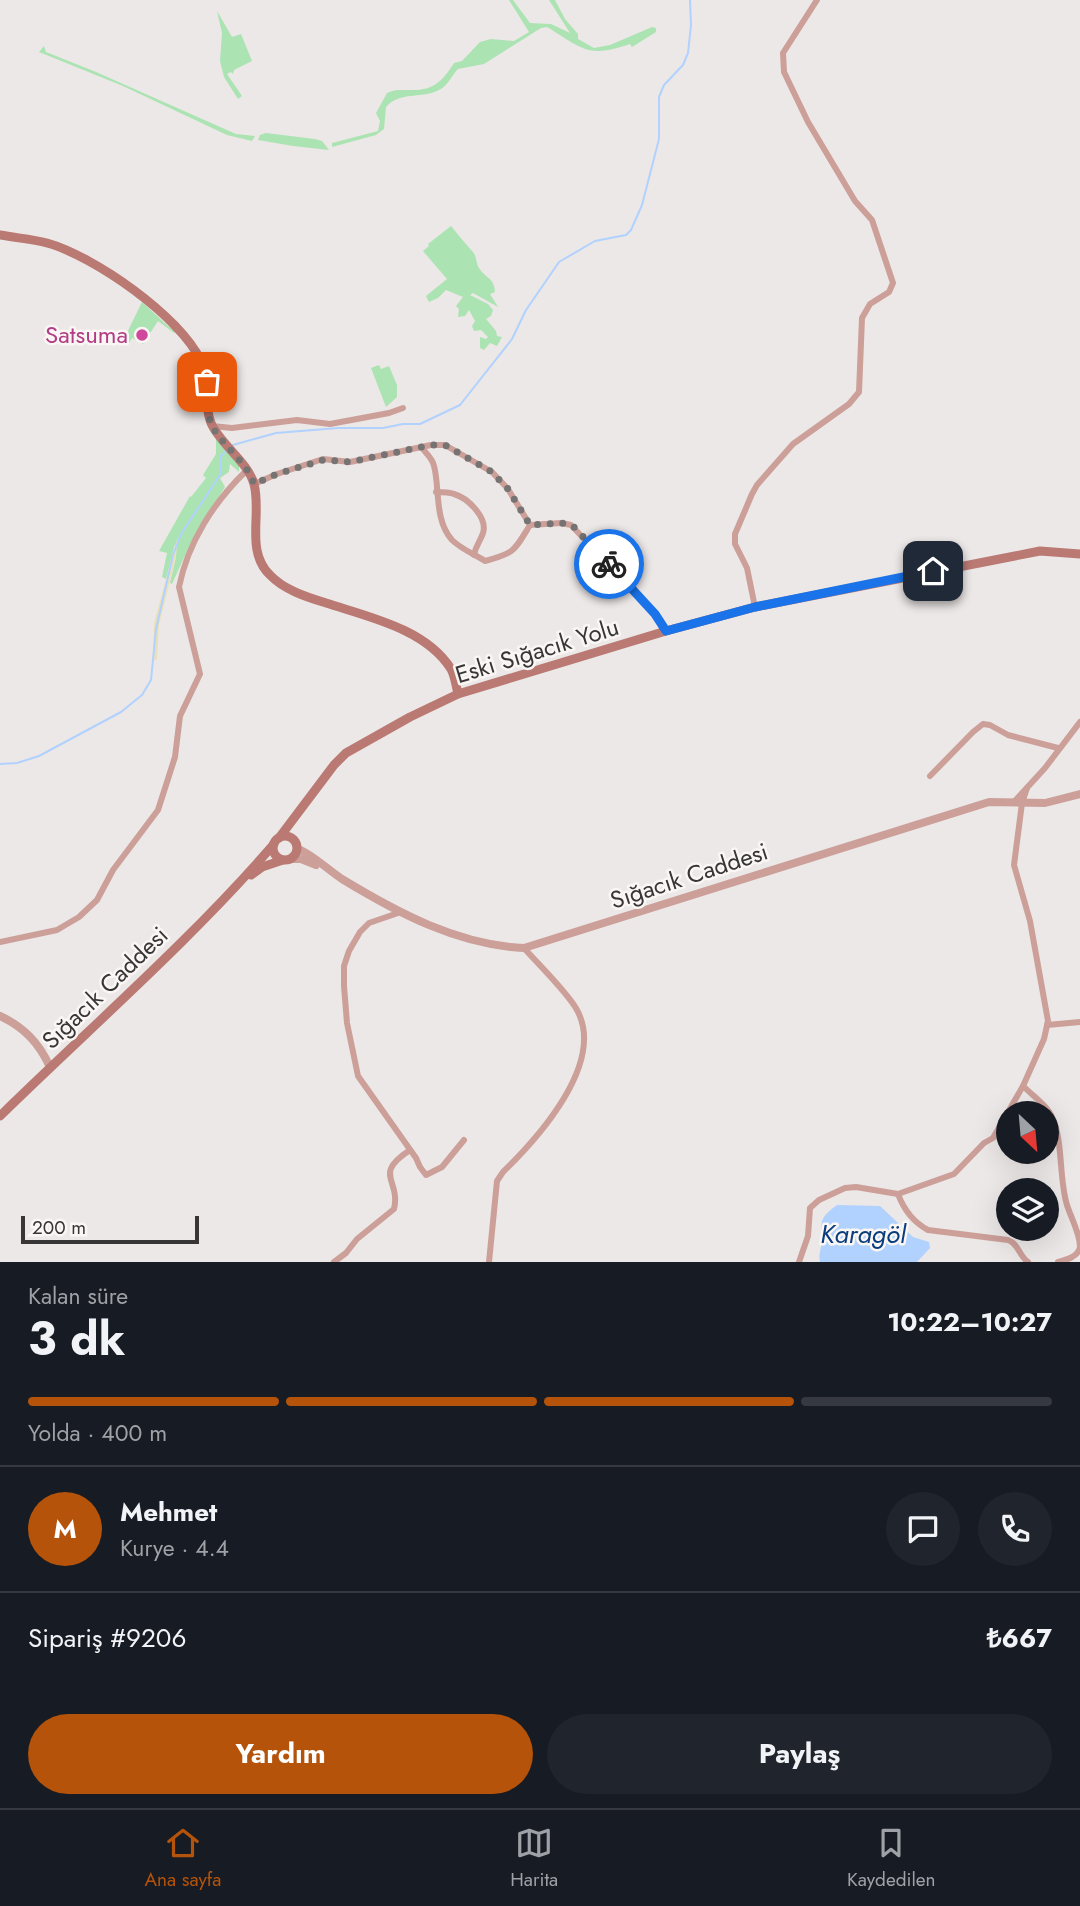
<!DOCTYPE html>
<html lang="tr">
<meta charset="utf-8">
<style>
:root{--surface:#171b24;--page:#20242c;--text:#f1f3f6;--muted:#9ea1a6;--line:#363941;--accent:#b45309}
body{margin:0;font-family:Jost,sans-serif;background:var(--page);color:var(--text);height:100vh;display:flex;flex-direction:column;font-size:26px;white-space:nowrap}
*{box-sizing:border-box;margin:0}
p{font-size:23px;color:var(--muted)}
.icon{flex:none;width:38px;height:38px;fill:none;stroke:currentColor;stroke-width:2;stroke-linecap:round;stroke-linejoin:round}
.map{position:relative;height:1262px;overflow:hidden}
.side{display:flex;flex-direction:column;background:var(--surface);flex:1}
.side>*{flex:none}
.needle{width:46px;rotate:154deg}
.buttons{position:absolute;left:996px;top:1101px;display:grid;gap:14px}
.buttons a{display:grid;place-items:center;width:63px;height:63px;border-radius:50%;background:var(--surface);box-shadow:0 7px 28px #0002;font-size:35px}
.scale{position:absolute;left:21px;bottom:18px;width:178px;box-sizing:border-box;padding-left:7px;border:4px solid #373535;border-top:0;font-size:19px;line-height:24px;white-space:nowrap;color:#373535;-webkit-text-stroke:5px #f9f6f4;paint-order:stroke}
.pin{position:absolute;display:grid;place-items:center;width:60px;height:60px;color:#fff;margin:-30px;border-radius:14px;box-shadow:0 4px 10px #0006}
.courier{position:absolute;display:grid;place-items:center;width:70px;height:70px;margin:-35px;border:5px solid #1a73e8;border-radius:50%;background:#fff;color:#222;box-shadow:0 2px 9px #0007}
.summary em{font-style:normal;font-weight:700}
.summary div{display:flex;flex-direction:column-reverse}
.summary{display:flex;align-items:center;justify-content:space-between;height:119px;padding:0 28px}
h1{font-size:46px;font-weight:700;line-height:52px}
.bar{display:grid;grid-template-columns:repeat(4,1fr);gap:10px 7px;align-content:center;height:84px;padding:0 28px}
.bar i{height:9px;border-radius:5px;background:var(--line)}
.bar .selected{background:var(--accent)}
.bar p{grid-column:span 4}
.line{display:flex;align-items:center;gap:18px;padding:0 28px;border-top:2px solid var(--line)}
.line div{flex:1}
.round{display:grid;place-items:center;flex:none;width:74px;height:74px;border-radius:37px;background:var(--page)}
.button{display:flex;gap:14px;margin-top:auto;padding:14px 28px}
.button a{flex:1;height:80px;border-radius:42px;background:var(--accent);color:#fff;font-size:28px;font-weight:700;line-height:80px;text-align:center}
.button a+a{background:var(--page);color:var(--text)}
.tab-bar{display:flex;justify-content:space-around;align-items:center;height:98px;border-top:2px solid var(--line);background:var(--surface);font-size:19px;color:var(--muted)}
.tab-bar a{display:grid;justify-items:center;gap:4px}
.tab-bar .selected{color:var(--accent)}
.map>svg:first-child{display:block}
.green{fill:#ace3b3}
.sand{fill:#e9e0bb}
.water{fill:#b1d1fe}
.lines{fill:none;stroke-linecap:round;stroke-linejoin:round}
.stream{stroke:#b1d1fe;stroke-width:2}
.minor{stroke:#cc9f99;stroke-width:6}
.tertiary{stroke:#cc9f99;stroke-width:8}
.secondary{stroke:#ba7a73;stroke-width:9}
.done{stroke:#767473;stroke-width:7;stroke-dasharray:0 12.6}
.route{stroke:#1a73e8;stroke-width:9}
.hotel-dot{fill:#d1479c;stroke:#f9f6f4;stroke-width:2.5}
.labels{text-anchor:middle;stroke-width:5;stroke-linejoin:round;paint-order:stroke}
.hotel-label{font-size:24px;fill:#b23c85;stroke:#f9f6f4;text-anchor:end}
.street-label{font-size:24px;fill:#373535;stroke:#f9f6f4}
.water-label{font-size:26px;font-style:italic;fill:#093d7d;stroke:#f9f6f4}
</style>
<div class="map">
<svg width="1080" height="1262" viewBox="0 0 1080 1262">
<rect width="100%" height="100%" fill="#ece8e7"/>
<g class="green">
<path d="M509,0H513L530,23L551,24L570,33L549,0H555L565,19L578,34V39L594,48L610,45L652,27L656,28V32L632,47L630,44C587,59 582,48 547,27L541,28L484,64L458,69C451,76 448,86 439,90C422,99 400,91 386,107L384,129L376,135L332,147V143L378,131L380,121L376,113L387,93C395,89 400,90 409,90C433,91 442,82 454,63L462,61L480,42L491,39L514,41L529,32Z"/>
<path d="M217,11L232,37L241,34L252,61L234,70L233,74L231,72L227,74L242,96L238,99L224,77L220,61L222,33Z"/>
<path d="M44,46L46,52L96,72L236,134L255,136L252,141L227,135L123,86L39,52Z"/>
<path d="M266,133L315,139L322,141L329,150L293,146L258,140L260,135Z"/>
<path d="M451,226C459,236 465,243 473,252C477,257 476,264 479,268C486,279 494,277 495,292L490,294L498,307L473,293L470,295L488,304L493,310L491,316L486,319L496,331L497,336L502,337L497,346L490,343L484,350L480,348V337L486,339L488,337L481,330L474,331L472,326L475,321L469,310L465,316L458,317L459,309L456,306L463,297L446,290L438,298L429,302L426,296L447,279L423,251L429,246L428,244Z"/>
<path d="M142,302L168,326L176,331L174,333L158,321L143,344L132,338L129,343L123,341Z"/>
<path d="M379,365L381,369L389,366L397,385V397L386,407L371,368Z"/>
<path d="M216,435L239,463V472L230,464L229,472L220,478L225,487L193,538L172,584L170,583L176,557L175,544L166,579L162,577L167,553L159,551L190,496L191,497L206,478L203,475L216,454Z"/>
</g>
<path class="sand" d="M178,536L176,557L159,625L157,660L153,659L154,623Z"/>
<path class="water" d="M837,1205L880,1206L913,1237L929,1242L930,1248L917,1262H820C818,1253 822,1248 822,1239C821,1219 820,1218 837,1205Z"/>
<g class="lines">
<g class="stream">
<path d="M233,445L276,433L338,428H383L403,424H420L460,405L512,339L526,310L559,262L595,241L626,235L631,230L642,205L659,139V97L664,85L683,65L688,53L691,25L690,0"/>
<path d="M0,764L17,763L39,756L121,712L142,695L151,680L156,629L173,555L181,534L220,475V457L226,451"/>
</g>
<g class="minor">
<path d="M212,426L232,428L297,420L330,424L389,413L403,408"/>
<path d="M422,448C426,453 433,459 434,466C440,488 434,520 452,540C461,549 474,554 485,561C515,553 514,551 530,525"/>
<path d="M254,484L277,474L323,459L350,462L431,445H445L492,472L508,489L530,525L561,523L571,525L655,614L666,631"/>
<path d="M436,492C442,492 449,492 454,494C468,498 488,518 483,533C480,542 476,545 474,555"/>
<path d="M755,607L747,568L735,544V534L752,494L757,485L793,444L849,404L859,392L862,318L870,304L889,292L893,283L872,220L855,201L808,122L784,72L783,53L817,0"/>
<path d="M930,776L973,732L983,724L990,725L1008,735L1058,748"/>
<path d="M1027,788L1022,803L1014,865L1030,921L1048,1021L1044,1039L1023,1086L993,1138L984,1143L954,1174L898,1194C904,1210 913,1222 928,1230L1008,1240C1019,1244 1019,1256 1028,1262"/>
<path d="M1013,803L1045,768L1080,722"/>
<path d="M398,913L369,923L360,932L349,951L344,966V986L347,1023L358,1076L416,1158L420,1167L426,1175L442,1167L464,1140"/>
<path d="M0,942L57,930L79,917L97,900L113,870L158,810L175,757L180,716L200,674L179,587C188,542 214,502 246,471"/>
<path d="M1047,1025L1080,1022"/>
<path d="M1023,1086C1033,1096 1048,1106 1053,1119C1063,1142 1059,1180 1067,1205C1071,1218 1080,1233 1080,1247C1078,1257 1066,1260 1058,1262"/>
<path d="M334,1262L346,1253L357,1239L394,1209C401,1179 372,1175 410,1150"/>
<path d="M489,1262L497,1181L503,1172C538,1138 606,1063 577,1010C568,993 538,964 524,948"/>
<path d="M799,1262L808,1236L810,1208L819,1200L845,1188L856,1187L898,1194"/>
</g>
<g class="tertiary">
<path d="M298,849C312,854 328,870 342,879C398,913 458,945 524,948L989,802L1045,803L1080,794"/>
<path d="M291,859H301L316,865"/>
<path d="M0,1016C24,1027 39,1043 50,1067"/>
</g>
<g class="secondary">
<path d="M0,235C16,238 32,239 47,243C94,256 180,316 201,361C210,381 203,403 211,423C220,444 248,462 254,484C262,514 245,551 270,575C284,590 307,597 326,603C369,617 426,629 451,669C455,676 456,686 458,694"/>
<circle cx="285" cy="848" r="12"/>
<path d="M279,838L334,765L346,753L410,717L458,694L666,631L755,607L1040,551L1080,554"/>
<path d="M251,875L262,867L283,860"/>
<path d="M0,1116C92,1026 190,941 274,844"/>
</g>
</g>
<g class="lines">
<path class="done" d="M207,382C207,396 206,414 212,426C223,446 247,462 254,484L277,474L323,460L350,462L431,445H445L492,472L508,489L530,525L561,523L572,525L609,564"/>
<path class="route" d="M609,564L655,614L666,631L755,607L933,571"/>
</g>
<circle class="hotel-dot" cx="142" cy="335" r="7"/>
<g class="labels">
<g class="hotel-label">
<text x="128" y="343">Satsuma</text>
</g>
<g class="street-label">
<text transform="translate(537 651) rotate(-17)" y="8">Eski Sığacık Yolu</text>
<text transform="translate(689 876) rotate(-18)" y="8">Sığacık Caddesi</text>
<text transform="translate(105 988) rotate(-44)" y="8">Sığacık Caddesi</text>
</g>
<g class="water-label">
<text x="863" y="1243">Karagöl</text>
</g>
</g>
</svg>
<div class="buttons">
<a><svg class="needle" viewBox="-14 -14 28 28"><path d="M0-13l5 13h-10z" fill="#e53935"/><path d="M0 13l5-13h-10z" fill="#9ea1a6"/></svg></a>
<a><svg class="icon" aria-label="layers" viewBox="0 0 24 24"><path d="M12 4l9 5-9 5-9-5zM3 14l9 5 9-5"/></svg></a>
</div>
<div class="scale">200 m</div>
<div class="pin" style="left:207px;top:382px;background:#ea580c"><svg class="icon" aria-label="bag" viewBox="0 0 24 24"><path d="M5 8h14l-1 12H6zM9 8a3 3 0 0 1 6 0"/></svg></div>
<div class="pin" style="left:933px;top:571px;background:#1f2937"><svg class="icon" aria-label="home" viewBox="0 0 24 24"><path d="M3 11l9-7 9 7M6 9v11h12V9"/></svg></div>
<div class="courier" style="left:609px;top:564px"><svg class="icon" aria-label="bike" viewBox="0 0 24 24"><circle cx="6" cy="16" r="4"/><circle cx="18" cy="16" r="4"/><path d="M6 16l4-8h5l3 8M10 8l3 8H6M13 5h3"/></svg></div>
</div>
<section class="side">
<div class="summary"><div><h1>3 dk</h1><p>Kalan süre</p></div><em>10:22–10:27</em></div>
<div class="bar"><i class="selected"></i><i class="selected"></i><i class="selected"></i><i></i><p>Yolda · 400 m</p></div>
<div class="line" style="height:126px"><b class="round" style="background:var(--accent);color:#fff">M</b><div><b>Mehmet</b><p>Kurye · 4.4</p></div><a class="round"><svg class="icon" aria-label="chat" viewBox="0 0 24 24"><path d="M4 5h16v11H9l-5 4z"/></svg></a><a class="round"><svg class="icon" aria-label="phone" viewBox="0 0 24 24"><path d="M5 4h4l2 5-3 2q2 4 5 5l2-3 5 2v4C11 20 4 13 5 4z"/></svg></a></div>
<div class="line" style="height:91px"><div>Sipariş #9206</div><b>₺667</b></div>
<div class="button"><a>Yardım</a><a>Paylaş</a></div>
</section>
<nav class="tab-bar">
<a class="selected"><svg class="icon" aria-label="home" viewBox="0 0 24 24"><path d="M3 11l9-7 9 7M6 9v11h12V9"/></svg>Ana sayfa</a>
<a><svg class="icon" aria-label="map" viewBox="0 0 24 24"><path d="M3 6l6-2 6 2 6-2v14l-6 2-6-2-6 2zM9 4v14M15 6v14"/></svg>Harita</a>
<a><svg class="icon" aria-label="saved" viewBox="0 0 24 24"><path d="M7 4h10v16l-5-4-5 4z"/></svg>Kaydedilen</a>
</nav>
